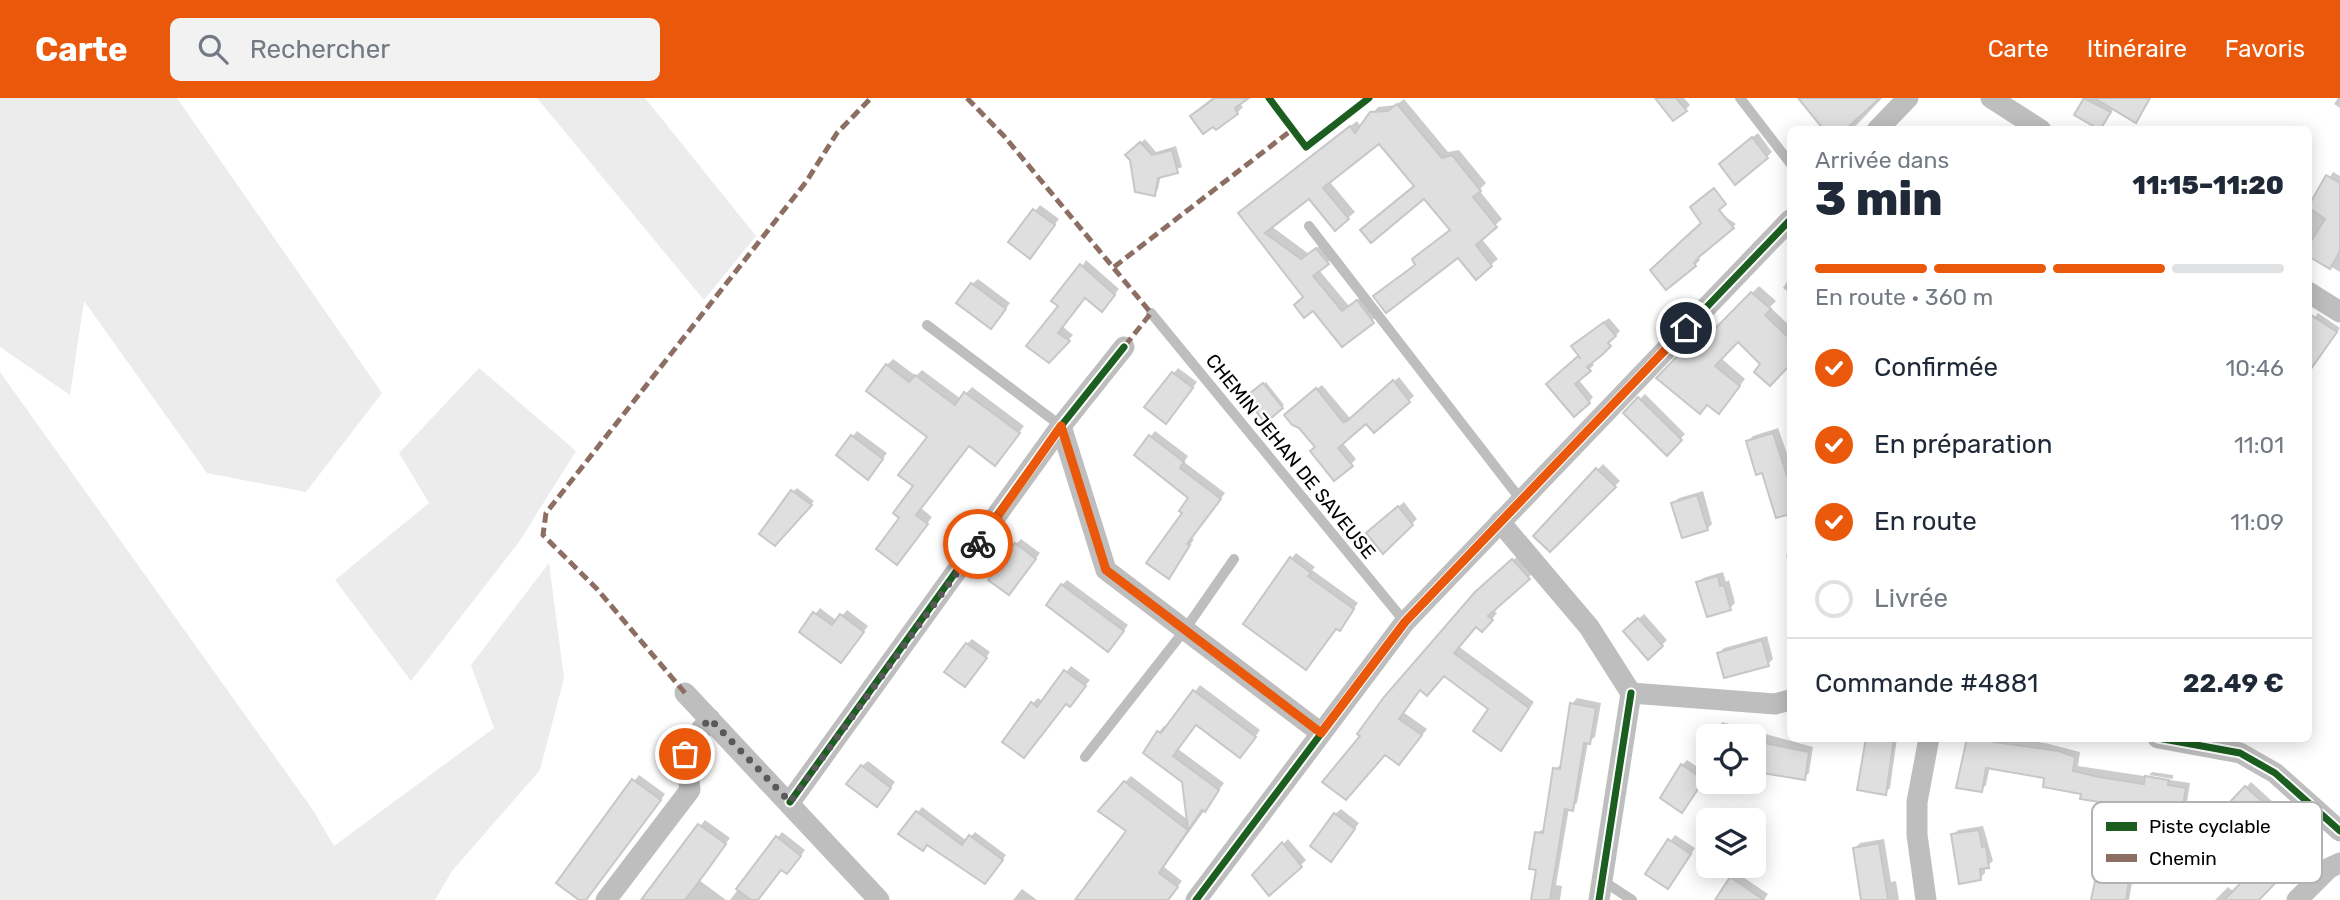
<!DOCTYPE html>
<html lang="fr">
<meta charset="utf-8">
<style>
:root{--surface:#fff;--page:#f2f2f3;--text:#1f2937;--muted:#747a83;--line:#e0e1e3;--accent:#ea580c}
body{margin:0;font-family:Rubik,sans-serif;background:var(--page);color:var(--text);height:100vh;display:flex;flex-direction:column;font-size:26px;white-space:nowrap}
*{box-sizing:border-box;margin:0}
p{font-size:23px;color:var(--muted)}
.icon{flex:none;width:38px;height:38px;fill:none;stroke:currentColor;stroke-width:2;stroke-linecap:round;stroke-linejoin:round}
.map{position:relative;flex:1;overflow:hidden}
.drawer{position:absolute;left:1787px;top:28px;width:525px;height:616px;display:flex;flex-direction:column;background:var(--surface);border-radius:10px;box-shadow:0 4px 18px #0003}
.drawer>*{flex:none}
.controls{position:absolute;left:1696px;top:626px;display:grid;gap:14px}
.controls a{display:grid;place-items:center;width:70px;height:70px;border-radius:10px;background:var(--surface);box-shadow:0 4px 18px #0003;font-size:35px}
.pin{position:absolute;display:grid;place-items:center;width:60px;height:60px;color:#fff;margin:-30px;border:4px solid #fff;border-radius:50%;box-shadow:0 2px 7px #0007}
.courier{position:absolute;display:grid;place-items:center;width:70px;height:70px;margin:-35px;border:5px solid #ea580c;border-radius:50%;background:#fff;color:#222;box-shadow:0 2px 9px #0007}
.summary em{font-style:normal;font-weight:800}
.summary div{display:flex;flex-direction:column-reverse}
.summary{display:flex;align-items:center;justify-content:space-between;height:119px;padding:0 28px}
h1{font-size:46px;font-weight:800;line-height:52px}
.bar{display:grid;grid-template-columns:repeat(4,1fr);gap:10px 7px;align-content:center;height:84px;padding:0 28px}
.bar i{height:9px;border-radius:5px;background:var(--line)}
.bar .selected{background:var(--accent)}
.bar p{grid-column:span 4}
.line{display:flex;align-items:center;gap:18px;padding:0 28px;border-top:2px solid var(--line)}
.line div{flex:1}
ol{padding:0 28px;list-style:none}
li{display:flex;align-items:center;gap:21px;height:77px}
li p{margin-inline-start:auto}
li .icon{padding:7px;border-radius:50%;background:var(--accent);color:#fff;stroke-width:4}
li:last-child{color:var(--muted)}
li i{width:38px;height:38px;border:4px solid var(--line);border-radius:50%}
header{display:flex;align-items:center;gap:42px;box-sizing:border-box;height:98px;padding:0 35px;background:var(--accent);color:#fff}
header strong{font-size:33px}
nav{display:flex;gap:38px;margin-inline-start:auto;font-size:24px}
.search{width:490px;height:63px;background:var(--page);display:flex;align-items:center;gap:18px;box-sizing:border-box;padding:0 24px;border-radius:10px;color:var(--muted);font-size:26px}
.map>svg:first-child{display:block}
.green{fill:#ececec}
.shadow{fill:#0003}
.building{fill:#dfdfdf;stroke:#c7c7c7;stroke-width:2}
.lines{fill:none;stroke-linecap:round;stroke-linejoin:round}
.lane{stroke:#bebebe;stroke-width:10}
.street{stroke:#bebebe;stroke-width:21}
.quiet{stroke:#8d6e63;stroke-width:5;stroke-dasharray:10 5;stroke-linecap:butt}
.cycleway-casing{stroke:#fff;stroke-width:11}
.cycleway{stroke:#1b5e20;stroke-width:7}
.done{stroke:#595959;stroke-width:7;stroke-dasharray:0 12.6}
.route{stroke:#ea580c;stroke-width:9}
.labels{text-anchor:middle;stroke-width:5;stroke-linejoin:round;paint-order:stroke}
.street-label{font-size:19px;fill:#000;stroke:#fff}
.key{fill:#fff;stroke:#b2b2b2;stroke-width:2}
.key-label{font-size:19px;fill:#000}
</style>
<header>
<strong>Carte</strong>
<div class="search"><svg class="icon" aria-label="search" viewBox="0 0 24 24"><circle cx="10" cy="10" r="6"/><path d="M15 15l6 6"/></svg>Rechercher</div>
<nav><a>Carte</a><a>Itinéraire</a><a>Favoris</a></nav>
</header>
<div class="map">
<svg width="2340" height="802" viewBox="0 0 2340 802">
<rect width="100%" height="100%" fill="#fff"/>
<g class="green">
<path d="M0,0H177L382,295L306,394L207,375L84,203L70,297L0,249Z"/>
<path d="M537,0H645L756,138L704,202Z"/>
<path d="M479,270L576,353L519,444L411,583L335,482L429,405L399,355Z"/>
<path d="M0,274L313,712L334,748L494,630L471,567L549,465L564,580L540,672L452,773L435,802H0Z"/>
</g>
<g class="shadow">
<path d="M1212,0H1246L1239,5L1243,9L1237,15L1216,29L1214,26L1204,33L1192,16Z"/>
<path d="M1655,0H1684L1690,7L1685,12Z"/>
<path d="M1801,0H1882L1852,32H1826Z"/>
<path d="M2086,0H2102L2115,8L2104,25L2076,17Z"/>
<path d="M2338,0H2340V10L2334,6Z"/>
<path d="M1404,1L1448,54L1459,52L1486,85L1479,92L1502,121L1481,140L1498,161L1476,179L1458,158L1382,192L1417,166L1451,132L1380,44L1329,83L1355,114L1335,131L1309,98L1271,128L1309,156L1323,145L1334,159L1319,172L1349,208L1364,197L1379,217L1342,246L1305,199L1246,109L1357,23L1361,29L1378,9L1396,7Z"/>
<path d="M1758,35L1772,54L1767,59L1726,60Z"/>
<path d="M1145,41L1156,54L1176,48L1182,69L1161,77L1158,91L1154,96L1131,53Z"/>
<path d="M2333,74L2340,78V174L2308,155V113Z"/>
<path d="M1040,107L1059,121L1035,153L1011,144Z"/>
<path d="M1717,113L1736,126L1698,159L1700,162L1695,167L1666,190Z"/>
<path d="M1086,162L1119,191L1107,206L1085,198L1062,228L1073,237L1049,263L1060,208Z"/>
<path d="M1790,179V195L1783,190Z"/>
<path d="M978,181L1010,205L996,224L972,186Z"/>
<path d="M1759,188L1776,203L1770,209L1790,228V264L1769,286L1763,266L1738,242L1721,260L1745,281L1725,307L1708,305L1659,280L1697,241L1703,245Z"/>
<path d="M2318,215L2340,230L2308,274L2311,224Z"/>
<path d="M1609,220L1620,233L1591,263L1594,267L1578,281L1593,299L1589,304L1549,286L1580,257L1577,244Z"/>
<path d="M893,261L916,278L922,272L961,301L972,289L1024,328L1001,359L969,346L921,410L932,419L903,458L901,419L929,339L887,267Z"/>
<path d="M1178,270L1197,284L1171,318L1147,309Z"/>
<path d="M1399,279L1414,298L1374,333L1367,324L1342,344L1356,361L1351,366L1317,348L1291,312L1322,287L1349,319H1354Z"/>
<path d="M1266,284L1284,307L1265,323L1249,297Z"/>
<path d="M1645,296L1685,336L1667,355L1626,315Z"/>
<path d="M1778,330L1790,364V415L1777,418L1764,373L1748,343L1753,338Z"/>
<path d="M857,333L887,355L873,374L852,339Z"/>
<path d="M1155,333L1188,358L1184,364L1225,395L1191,440L1194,441L1169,479L1190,400L1150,339Z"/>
<path d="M1603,366L1620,383L1549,452L1535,438Z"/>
<path d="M797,390L814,403L775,446L793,394Z"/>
<path d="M1703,393L1712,426L1707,431L1673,405L1679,400Z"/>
<path d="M1404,404L1417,421L1383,453L1373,430Z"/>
<path d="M1021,441L1040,455L1014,490L1016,446Z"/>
<path d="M1790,453V471L1786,457Z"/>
<path d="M1296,455L1315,469L1312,472L1358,505L1339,531L1291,461Z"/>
<path d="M1519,457L1534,474L1493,512L1497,515L1488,526L1477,527L1458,548L1534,604L1506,645L1490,611L1444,576L1421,591L1403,614L1427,631L1405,659L1385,655L1352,694L1483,489Z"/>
<path d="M1723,474L1726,484L1729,482L1735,505L1730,510L1698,485L1703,480Z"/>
<path d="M1067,482L1128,527L1114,546L1062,487Z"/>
<path d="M820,510L837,523L847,512L868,528L846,557L801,534Z"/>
<path d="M1644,516L1667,542L1649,559L1626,533Z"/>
<path d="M1767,538L1773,561L1768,566L1719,555L1724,550Z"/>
<path d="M972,541L990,554L970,582L967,546Z"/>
<path d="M1071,568L1090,582L1075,601L1067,604L1029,653L1033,605L1038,600L1043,604Z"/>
<path d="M1200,587L1260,632L1246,652L1197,625L1178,651L1224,685L1164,769L1182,783L1167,802H1077L1128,733L1125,684L1131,678L1188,722L1184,683L1159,634L1164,628L1167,630Z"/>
<path d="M1577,600L1601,605L1595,639L1588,644L1577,705L1569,710L1556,787L1562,788L1560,802H1533L1538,771L1537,735L1545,730L1555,671L1562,666L1572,606Z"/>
<path d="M1722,624L1813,649L1809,675L1804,680L1754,664V639H1715Z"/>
<path d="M1869,640H1897L1890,690L1885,695Z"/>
<path d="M1968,640H2010L2045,645L2080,654L2078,668L2190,685L2186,710L2181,715L2083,695L2046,678L1990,668L1986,687L1981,692Z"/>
<path d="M1687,662L1708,676L1687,707L1682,667Z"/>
<path d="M868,663L895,684L882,701L862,668Z"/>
<path d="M2152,674L2173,677V681L2149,677Z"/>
<path d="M639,677L665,696L588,798L582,802L558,784Z"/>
<path d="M2251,684L2297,726L2303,720L2317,734L2310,740L2313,744L2257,802H2215L2228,789L2234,794L2278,750L2232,705Z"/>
<path d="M922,709L967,743L975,734L1006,757L990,779L928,745L901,736Z"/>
<path d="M1341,711L1359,725L1336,757L1335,716Z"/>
<path d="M705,722L730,740L699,782L726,802H643Z"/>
<path d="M1983,728L1993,763L1985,769V775L1980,780L1953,737L1958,732Z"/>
<path d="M782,734L805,752L792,769L782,770L758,802H730Z"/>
<path d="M1675,737L1695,750L1673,784L1647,775Z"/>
<path d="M1288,741L1306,762L1300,768L1254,777Z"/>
<path d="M1884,741L1891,784L1896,783L1899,802H1861L1855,750L1860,745Z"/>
<path d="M2108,750L2130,754L2128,766L2135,767L2129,802H2093L2103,755Z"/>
<path d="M1737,775L1768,796L1764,802L1718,801Z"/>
<path d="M1022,791L1037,802H1013Z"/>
</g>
<g class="building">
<path d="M1215,0H1249L1235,10L1238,16L1216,32L1213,29L1203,36L1190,18Z"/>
<path d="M1655,0H1676L1687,13L1673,23Z"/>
<path d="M1798,0H1880L1845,32H1824Z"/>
<path d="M2084,0L2111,14L2100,32L2074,17Z"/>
<path d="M2094,0H2150L2136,25Z"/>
<path d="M1397,6L1442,60L1452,57L1481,93L1473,99L1497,129L1476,147L1492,168L1476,182L1458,160L1386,215L1373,198L1415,167L1412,161L1450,132L1424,101L1371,145L1360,132L1414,88L1379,46L1323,90L1349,121L1335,133L1309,101L1265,135L1301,161L1316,150L1329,166L1313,178L1342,213L1357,202L1374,225L1342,249L1313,213L1304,220L1294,207L1303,199L1238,115L1350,28L1355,35L1370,14L1388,13Z"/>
<path d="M1752,39L1768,60L1735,87L1719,66Z"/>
<path d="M1140,44L1152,57L1172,52L1178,75L1158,80L1155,98L1135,94L1130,62L1125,57Z"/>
<path d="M2326,77L2340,85V153L2330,171L2308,158V148L2325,121L2308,109Z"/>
<path d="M1714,90L1726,106L1719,112L1734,130L1700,158L1694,165L1696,168L1666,192L1650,172L1701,125L1690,109Z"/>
<path d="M1033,111L1055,127L1030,161L1008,144Z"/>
<path d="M1080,166L1115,197L1102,214L1085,200L1058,235L1070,243L1049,265L1026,248L1058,208L1051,203Z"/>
<path d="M971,185L1006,211L991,231L956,205Z"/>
<path d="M1751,194L1771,211L1765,217L1790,241V267L1770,288L1754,274L1760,266L1738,244L1715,268L1740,288L1719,316L1707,307L1700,316L1656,280L1689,246L1695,251Z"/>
<path d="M2308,215L2337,234L2308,275Z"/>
<path d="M1604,224L1616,238L1608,245L1611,248L1603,256L1587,269L1591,273L1575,286L1590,305L1574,319L1546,286L1578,258L1581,261L1571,248Z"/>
<path d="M886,266L909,284L915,277L955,307L964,294L1020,335L995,368L969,348L916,417L928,426L897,467L876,451L899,420L893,415L913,388L898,377L927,339L866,293Z"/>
<path d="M1172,274L1193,290L1166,326L1144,309Z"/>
<path d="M1393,282L1410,304L1374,335L1366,326L1338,350L1353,368L1334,383L1310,353L1315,349L1299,330L1292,327L1284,317L1316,290L1343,324L1347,323Z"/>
<path d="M1263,285L1283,310L1265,325L1245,299Z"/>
<path d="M1638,299L1682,342L1667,358L1623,315Z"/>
<path d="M1773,335L1790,386V416L1776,420L1762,375L1756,377L1746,343Z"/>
<path d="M851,337L883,361L868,382L836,357Z"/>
<path d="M1149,337L1184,364L1180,370L1221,401L1187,446L1190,447L1169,481L1146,465L1182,415L1179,413L1188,400L1134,357Z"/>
<path d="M1596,370L1616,389L1550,454L1533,438Z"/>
<path d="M791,392L812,407L775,448L759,436Z"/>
<path d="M1697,397L1708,432L1682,440L1671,405Z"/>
<path d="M1398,408L1413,427L1383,456L1366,435Z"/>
<path d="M1015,445L1036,461L1009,497L988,482Z"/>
<path d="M1290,459L1311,475L1308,478L1354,511L1340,533L1336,531L1306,572L1243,526Z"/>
<path d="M1512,461L1530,481L1488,518L1493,522L1482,534L1476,529L1454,555L1529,610L1501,653L1473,633L1488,611L1444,578L1427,598L1420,592L1399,621L1422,637L1399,667L1385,657L1346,702L1322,684L1360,638L1357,636L1384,599L1475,494Z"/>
<path d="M1718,478L1720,488L1724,487L1731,512L1707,519L1696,484Z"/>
<path d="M1061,486L1124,533L1108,554L1046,507Z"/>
<path d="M813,514L832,527L840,516L864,534L841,565L799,534Z"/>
<path d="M1638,520L1663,548L1648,562L1623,533Z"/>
<path d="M1762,542L1769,568L1724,580L1717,555Z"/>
<path d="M966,545L987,560L965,589L944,574Z"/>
<path d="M1064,572L1086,588L1070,609L1066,606L1024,660L1002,644L1031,604L1037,609Z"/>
<path d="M1193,592L1256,639L1240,660L1196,627L1173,658L1219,692L1205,714L1202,712L1159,775L1178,789L1168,802H1075L1126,733L1098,713L1124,683L1188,732L1182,684L1143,655L1157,633L1161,635Z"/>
<path d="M1570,605L1596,610L1590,646L1584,645L1573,713L1565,711L1550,802H1531L1536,772L1529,771L1535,734L1543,735L1553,670L1560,671Z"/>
<path d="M1866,640H1894L1886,697L1857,692Z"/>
<path d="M1967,640H1993V644L2059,653L2075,659L2073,673L2099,679L2144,686L2145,678L2169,682L2168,687L2186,690L2181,717L2080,701L2081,696L2043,689L2044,680L1986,670L1982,694L1956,690Z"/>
<path d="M1754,643L1809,654L1805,682L1762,675L1763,668L1754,666Z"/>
<path d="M1681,666L1704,682L1682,715L1660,700Z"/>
<path d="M861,667L891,690L877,709L846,686Z"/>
<path d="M632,681L661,702L586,802H579L556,785Z"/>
<path d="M2245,688L2291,730L2296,724L2313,740L2306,747L2309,750L2259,802H2224L2275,750L2249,729L2252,726L2229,705Z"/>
<path d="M916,713L962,747L969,737L1003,762L985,786L927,747L923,753L898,736Z"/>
<path d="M1334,715L1355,731L1331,764L1310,748Z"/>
<path d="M698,726L726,746L706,774L685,802H641Z"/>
<path d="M1979,732L1982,749L1986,748L1989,770L1980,771L1981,782L1959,786L1951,736Z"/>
<path d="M776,738L801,758L787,776L781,772L758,802H751L736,791Z"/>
<path d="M1668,741L1691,756L1668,791L1645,776Z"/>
<path d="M1282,744L1302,769L1269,798L1252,777Z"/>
<path d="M1879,745L1888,802H1861L1853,750Z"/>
<path d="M2101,754L2126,758L2124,770L2131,771L2126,802H2091Z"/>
<path d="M1730,779L1764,802H1715Z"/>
</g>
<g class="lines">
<g class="lane">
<path d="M1740,0L1790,65"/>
<path d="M1309,128L1521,402"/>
<path d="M1151,215L1405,524"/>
<path d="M927,227L1061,328"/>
<path d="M1085,659L1184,533L1234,461"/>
<path d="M1603,783L1632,802"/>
</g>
<g class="street">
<path d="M1991,0L2041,32"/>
<path d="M1877,32L1908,0"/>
<path d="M2308,194L2340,214"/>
<path d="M1061,328L1106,472L1321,635"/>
<path d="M1500,424L1589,529L1631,595"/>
<path d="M685,595L879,802"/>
<path d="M1631,595L1775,606L1790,602"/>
<path d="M2158,640L2240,655L2275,675L2340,733"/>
<path d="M790,704L1061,328L1124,249"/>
<path d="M606,802L690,692L685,651L710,621"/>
<path d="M1196,802L1405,524L1790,122"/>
<path d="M1599,802L1631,595"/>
<path d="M1926,802L1917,737V704L1929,640"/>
<path d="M2297,802L2329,770L2340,765"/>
</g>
<g class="quiet">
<path d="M967,0L1004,38L1151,215L1124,249"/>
<path d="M1114,169L1293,31"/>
<path d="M685,595L597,491L543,437L546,415L806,84L837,35L871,0"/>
</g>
<defs>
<g id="cycleway">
<path d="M1269,0L1306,49L1369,0"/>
<path d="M2158,640L2240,655L2275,675L2340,733"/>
<path d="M790,704L1061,328L1124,249"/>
<path d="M1196,802L1405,524L1790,122"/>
<path d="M1599,802L1631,595"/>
</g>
</defs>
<use href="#cycleway" class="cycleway-casing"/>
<use href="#cycleway" class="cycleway"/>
</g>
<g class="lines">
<path class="done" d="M685,656L692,639L710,621L790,704L978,446"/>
<path class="route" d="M978,446L1061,328L1106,472L1321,635L1405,524L1686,230"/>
</g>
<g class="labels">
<g class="street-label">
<text transform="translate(1291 358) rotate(51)" y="7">CHEMIN JEHAN DE SAVEUSE</text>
</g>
</g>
<rect x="2092" y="704" width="230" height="81" rx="10" class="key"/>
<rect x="2106" y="724" width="31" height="9" fill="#1b5e20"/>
<rect x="2106" y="756" width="31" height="8" fill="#8d6e63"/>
<g class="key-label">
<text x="2149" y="735">Piste cyclable</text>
<text x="2149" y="767">Chemin</text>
</g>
</svg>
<div class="controls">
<a><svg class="icon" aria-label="locate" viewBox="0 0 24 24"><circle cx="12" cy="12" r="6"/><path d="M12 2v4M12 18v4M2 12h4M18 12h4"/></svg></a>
<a><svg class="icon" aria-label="layers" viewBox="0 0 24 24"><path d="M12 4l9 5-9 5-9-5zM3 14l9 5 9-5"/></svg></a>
</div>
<div class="pin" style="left:685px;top:656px;background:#ea580c"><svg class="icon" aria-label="bag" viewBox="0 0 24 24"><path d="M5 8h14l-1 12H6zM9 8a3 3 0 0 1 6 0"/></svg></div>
<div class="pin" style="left:1686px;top:230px;background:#1f2937"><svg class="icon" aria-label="home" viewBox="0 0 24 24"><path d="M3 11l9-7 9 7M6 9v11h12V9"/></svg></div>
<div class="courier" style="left:978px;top:446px"><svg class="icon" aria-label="bike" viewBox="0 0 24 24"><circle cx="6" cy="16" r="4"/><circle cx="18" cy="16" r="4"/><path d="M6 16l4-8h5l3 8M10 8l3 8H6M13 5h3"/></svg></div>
<section class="drawer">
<div class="summary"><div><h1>3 min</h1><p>Arrivée dans</p></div><em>11:15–11:20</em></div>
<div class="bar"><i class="selected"></i><i class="selected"></i><i class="selected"></i><i></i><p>En route · 360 m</p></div>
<ol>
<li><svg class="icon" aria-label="check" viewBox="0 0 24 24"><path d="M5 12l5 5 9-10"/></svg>Confirmée<p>10:46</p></li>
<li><svg class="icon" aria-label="check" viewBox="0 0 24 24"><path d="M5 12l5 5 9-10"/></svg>En préparation<p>11:01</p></li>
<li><svg class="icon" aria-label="check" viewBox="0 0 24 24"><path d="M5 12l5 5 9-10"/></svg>En route<p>11:09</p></li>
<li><i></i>Livrée</li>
</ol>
<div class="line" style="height:91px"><div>Commande #4881</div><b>22.49 €</b></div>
</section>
</div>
